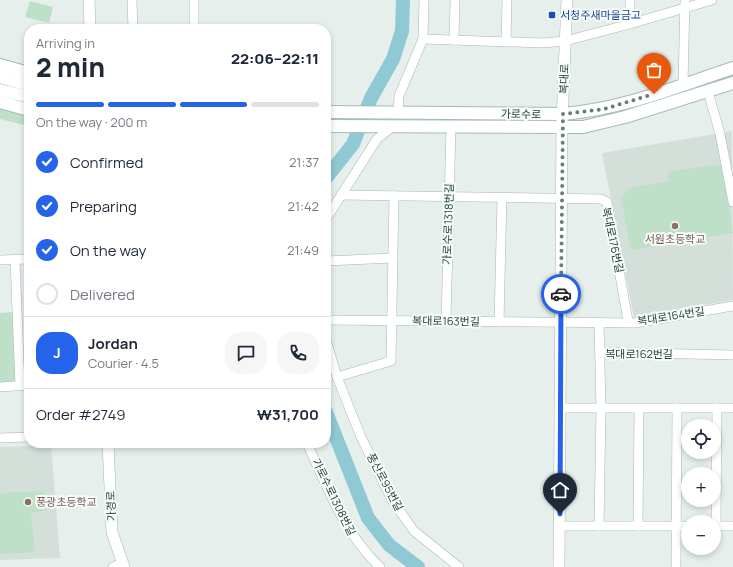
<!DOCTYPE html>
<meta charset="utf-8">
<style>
:root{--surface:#fff;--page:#f6f6f7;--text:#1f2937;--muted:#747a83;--line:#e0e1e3;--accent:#2563eb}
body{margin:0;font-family:Manrope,"Noto Sans KR",sans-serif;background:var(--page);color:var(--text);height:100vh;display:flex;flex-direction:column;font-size:15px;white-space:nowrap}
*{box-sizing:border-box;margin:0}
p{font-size:13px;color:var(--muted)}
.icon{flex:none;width:22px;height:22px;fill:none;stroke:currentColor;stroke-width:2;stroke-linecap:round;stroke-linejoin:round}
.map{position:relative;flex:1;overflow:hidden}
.details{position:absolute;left:24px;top:24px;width:307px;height:424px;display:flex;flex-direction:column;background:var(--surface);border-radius:16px;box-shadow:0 2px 6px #0003}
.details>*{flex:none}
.tools{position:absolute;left:681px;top:419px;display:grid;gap:8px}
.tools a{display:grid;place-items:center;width:40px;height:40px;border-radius:50%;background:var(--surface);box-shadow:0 2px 6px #0003;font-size:20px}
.pin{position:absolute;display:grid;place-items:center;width:34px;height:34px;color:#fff;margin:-41px -17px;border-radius:50% 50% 50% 0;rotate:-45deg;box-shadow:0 0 4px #0007}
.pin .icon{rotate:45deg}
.courier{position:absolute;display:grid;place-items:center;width:40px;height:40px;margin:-20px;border:3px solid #2563eb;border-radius:50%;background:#fff;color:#222;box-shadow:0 1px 5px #0007}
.head em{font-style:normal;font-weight:800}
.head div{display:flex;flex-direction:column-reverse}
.head{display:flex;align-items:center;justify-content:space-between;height:68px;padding:0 12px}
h1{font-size:26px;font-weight:800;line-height:30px}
.bar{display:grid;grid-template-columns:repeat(4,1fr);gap:6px 4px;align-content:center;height:48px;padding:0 12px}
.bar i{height:5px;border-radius:3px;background:var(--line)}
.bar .on{background:var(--accent)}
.bar p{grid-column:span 4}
.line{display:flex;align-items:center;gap:10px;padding:0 12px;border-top:1px solid var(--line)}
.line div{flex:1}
.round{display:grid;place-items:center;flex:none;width:42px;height:42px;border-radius:16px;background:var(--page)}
ol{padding:0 12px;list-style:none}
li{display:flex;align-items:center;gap:12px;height:44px}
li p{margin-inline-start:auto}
li .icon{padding:4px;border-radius:50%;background:var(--accent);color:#fff;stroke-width:4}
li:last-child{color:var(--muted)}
li i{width:22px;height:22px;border:2px solid var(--line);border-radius:50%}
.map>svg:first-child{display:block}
.built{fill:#d4dfda}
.green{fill:#bfe0c8}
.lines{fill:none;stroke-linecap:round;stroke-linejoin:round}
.river{stroke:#8ec9d4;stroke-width:14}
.minor-casing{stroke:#a8b8b2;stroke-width:10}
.tertiary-casing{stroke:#a8b8b2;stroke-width:12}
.secondary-casing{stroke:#a4bbb3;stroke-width:14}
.minor{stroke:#fff;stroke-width:9}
.tertiary{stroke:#fff;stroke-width:11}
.secondary{stroke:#fff;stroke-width:12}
.done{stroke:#687f78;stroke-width:4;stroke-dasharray:0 7.2}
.route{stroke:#2563eb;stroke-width:5}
.transit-dot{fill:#1a4fb4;stroke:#f7fbf9;stroke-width:1.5}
.education-dot{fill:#8d6e63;stroke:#f7fbf9;stroke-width:1.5}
.labels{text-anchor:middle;stroke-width:4;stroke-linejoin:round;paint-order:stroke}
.transit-label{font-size:11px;fill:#164399;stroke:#f7fbf9;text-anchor:start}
.street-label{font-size:11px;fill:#24423a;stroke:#f7fbf9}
.education-label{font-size:11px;fill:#785e54;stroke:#f7fbf9}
</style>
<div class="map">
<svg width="733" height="567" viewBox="0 0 733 567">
<rect width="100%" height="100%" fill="#e6efeb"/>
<g class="built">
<path d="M732,131L733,300L634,317L602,153Z"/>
<path d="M51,445L60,558L0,560V447Z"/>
</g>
<g class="green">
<path d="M30,1L53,7L49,23L25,17Z"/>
<path d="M0,109L29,116V126L0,119Z"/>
<path d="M721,164L733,233L631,250L621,198L629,188L669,181L667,172Z"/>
<path d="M14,312L16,379L13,383H0V313Z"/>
<path d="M44,491L47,510L31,513L35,552L0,554V493Z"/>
</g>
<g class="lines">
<g class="river">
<path d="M326,178L353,144L371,98L393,59L402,31L403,0"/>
<path d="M326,412L368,518L389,545L418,567"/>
</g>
<defs>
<g id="minor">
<path d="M132,0L133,29"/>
<path d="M194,0V29"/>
<path d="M630,24V0"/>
<path d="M423,39L543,43L565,41L630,24L712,0"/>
<path d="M454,40L455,0"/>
<path d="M506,42L507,0"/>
<path d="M683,85L685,0"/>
<path d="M708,91L720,134L733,202"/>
<path d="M398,113L399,96L423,39L424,0"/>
<path d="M341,195L601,199L607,202L628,321"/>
<path d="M326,219L377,139L392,127"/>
<path d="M0,260L29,259"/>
<path d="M15,260L20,386"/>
<path d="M326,261L393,258"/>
<path d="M326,320L635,323L733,306"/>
<path d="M446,321L451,127"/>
<path d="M499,322L502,197"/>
<path d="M326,340L337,377L361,437L392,500L414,531L459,567"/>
<path d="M600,352L733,355"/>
<path d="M337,377L391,361L394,196"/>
<path d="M0,387L29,385"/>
<path d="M560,408H733"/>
<path d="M0,438L29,437"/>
<path d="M307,443C327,487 344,533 380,567"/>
<path d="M559,526H688"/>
<path d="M599,526L601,409L599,322"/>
<path d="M638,526L639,409"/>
<path d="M714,526H733"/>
<path d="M716,526L717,408"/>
<path d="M113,567L123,563"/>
<path d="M676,567L677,408"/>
</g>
<g id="tertiary">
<path d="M89,0L90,29"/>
<path d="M108,443L112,532L124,567"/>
<path d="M559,567L562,122L567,0"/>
</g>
<g id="secondary">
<path d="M0,65L29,73"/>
<path d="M0,77L29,85"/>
<path d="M0,90L29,97"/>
<path d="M0,102L29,110"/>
<path d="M326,112L563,114C623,109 676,87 733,68"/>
<path d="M326,126L583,127L625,117L733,83"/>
</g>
</defs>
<use href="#minor" class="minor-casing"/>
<use href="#tertiary" class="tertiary-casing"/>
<use href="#secondary" class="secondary-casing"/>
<use href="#minor" class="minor"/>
<use href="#tertiary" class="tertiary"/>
<use href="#secondary" class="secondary"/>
</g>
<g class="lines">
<path class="done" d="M561,294L563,114L604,109L654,94"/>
<path class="route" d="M560,514L561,294"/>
</g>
<rect class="transit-dot" x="548" y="11" width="8" height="8" rx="2"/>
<g class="education-dot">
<circle cx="675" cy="226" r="4"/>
<circle cx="28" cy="502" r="4"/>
</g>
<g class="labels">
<g class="transit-label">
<text x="560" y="19">서청주새마을금고</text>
</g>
<g class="street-label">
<text transform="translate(564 79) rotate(-88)" y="4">복대로</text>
<text transform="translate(521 114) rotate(1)" y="4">가로수로</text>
<text transform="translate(448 224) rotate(-88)" y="4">가로수로1318번길</text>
<text transform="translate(613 240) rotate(78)" y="4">복대로176번길</text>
<text transform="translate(671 316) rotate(-9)" y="4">복대로164번길</text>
<text transform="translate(446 321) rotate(1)" y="4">복대로163번길</text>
<text x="639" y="358">복대로162번길</text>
<text transform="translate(385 482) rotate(62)" y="4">풍산로95번길</text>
<text transform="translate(334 497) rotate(64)" y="4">가로수로1308번길</text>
<text transform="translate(111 506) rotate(-92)" y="4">가경로</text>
</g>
<g class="education-label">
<text x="675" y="243">서원초등학교</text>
<text x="36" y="506" text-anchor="start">풍광초등학교</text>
</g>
</g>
</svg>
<div class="tools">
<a><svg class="icon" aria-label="locate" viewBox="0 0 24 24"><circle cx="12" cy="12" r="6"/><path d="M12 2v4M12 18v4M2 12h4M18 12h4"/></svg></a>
<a>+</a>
<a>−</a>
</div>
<div class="pin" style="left:654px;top:94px;background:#ea580c"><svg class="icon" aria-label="bag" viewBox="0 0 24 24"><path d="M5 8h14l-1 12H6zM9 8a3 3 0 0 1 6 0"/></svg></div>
<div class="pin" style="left:560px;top:514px;background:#1f2937"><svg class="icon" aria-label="home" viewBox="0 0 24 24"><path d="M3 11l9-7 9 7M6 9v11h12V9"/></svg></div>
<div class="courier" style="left:561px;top:294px"><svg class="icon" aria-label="car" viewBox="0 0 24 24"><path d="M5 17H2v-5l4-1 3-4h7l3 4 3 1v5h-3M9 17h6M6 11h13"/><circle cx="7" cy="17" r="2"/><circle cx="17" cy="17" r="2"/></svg></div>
<section class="details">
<div class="head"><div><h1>2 min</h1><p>Arriving in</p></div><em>22:06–22:11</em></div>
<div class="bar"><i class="on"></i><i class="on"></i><i class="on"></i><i></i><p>On the way · 200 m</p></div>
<ol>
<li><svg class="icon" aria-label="check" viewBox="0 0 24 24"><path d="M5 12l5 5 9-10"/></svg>Confirmed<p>21:37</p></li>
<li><svg class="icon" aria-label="check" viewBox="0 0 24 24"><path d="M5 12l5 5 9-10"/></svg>Preparing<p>21:42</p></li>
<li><svg class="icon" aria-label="check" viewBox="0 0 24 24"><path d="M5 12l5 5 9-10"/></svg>On the way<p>21:49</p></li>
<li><i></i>Delivered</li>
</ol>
<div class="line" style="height:72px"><b class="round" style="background:var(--accent);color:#fff">J</b><div><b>Jordan</b><p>Courier · 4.5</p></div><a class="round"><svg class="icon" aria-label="chat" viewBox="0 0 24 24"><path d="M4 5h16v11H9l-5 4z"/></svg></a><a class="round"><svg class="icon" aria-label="phone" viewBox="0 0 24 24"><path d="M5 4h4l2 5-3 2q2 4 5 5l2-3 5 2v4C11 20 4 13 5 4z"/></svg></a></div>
<div class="line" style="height:52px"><div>Order #2749</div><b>₩31,700</b></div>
</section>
</div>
